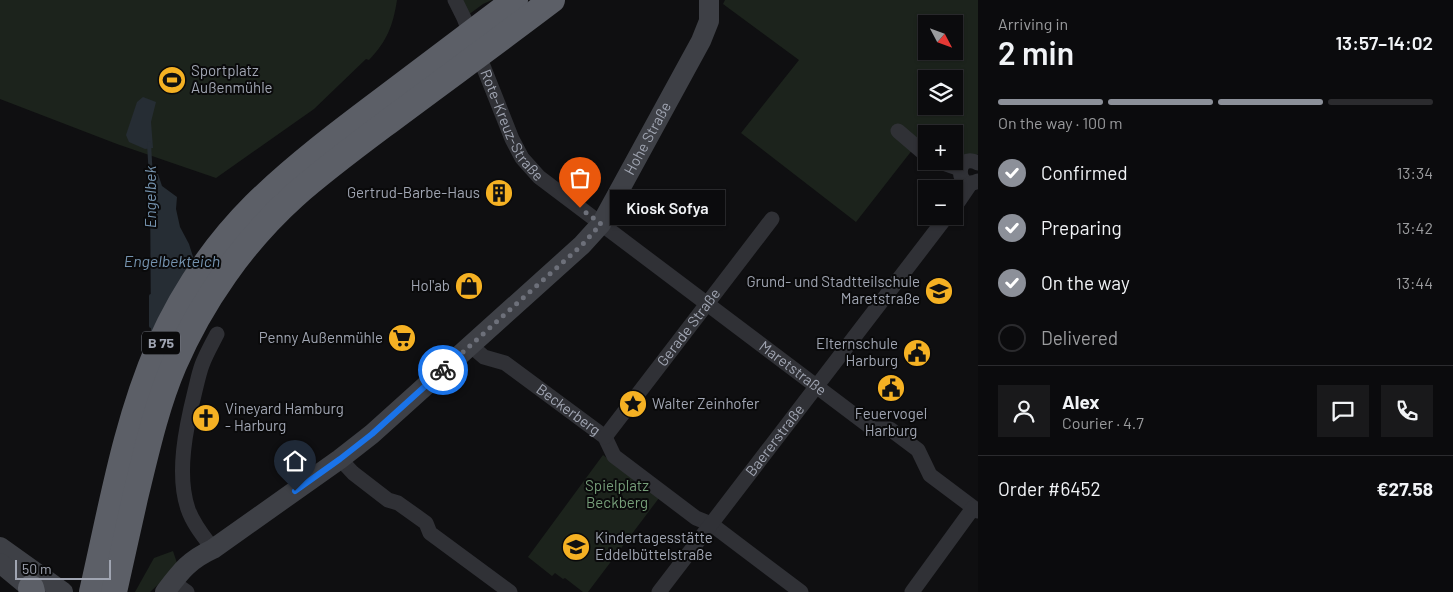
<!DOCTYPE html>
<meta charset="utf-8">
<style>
:root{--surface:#0b0b0d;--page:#19191b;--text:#f1f3f6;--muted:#9a9b9d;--line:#2b2b2e;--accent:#8c9099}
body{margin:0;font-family:Barlow,sans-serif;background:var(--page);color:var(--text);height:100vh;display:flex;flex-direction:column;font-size:19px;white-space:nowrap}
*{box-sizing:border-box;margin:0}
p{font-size:16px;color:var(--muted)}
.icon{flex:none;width:28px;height:28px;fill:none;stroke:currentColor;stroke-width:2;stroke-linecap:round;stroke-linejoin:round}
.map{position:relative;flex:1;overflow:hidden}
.sheet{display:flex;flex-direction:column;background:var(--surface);width:475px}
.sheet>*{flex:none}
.needle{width:32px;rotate:131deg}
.tools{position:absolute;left:918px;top:15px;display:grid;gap:10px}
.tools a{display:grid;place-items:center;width:45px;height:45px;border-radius:0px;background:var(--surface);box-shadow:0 1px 4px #0004,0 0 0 1px var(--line);font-size:25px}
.scale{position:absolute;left:15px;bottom:12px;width:96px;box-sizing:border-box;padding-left:5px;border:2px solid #a0a5b2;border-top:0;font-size:14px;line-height:18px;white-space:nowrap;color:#a0a5b2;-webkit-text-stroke:4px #0a0a0b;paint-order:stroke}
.pin{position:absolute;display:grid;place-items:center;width:42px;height:42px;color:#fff;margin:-51px -21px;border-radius:50% 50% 50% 0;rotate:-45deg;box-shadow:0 0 5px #0007}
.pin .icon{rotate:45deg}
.courier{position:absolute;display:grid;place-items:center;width:50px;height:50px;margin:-25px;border:4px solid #1a73e8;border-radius:50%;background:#fff;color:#222;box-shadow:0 1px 6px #0007}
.bubble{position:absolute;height:35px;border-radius:0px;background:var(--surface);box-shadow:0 1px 4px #0004,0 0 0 1px var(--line);font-size:16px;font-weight:600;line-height:35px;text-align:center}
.head em{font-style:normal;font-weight:600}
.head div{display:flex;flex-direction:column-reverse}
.head{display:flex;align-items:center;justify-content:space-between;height:85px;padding:0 20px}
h1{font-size:32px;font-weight:600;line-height:38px}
.bar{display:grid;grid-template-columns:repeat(4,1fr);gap:8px 5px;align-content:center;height:60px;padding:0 20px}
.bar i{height:6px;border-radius:4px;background:var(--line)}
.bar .selected{background:var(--accent)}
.bar p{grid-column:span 4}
.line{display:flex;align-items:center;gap:12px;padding:0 20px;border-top:1px solid var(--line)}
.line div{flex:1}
.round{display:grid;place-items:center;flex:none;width:52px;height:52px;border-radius:0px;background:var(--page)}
ol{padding:0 20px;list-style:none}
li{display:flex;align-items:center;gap:15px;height:55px}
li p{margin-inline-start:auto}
li .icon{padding:5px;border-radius:50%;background:var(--accent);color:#fff;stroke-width:4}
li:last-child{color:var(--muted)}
li i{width:28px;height:28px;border:2px solid var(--line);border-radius:50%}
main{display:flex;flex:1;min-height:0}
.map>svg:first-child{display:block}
.green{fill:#1c231c;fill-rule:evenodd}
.water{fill:#262d34}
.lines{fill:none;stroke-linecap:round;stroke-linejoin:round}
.stream{stroke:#262d34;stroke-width:4}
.street{stroke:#303136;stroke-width:15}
.secondary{stroke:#3e4046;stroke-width:20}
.highway{stroke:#5c5f67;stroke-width:26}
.done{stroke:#6d707a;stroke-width:5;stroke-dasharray:0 9}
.route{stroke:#1a73e8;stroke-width:6}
.labels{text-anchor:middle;stroke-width:4;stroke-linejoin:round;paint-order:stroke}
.shield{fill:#0a0a0b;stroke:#737680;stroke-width:1}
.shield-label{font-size:14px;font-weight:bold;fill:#a0a5b2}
.poi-label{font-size:15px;fill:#a0a5b2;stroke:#0a0a0b;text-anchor:end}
.street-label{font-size:15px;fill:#a0a5b2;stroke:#0a0a0b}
.park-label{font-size:15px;fill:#769e79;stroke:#0a0a0b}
.water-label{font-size:16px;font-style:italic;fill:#7593af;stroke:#0a0a0b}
</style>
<main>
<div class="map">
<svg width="978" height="592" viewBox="0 0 978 592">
<rect width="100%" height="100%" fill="#0f0f11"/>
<g class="green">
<path d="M0,0H397C393,26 387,41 369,60L366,59L314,109L216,178L117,144L0,99Z"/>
<path d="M454,0H492L483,4L464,18Z"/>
<path d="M725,0H978V154L965,159L954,157V134H926V145L920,140L856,222L741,133L799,60L723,4ZM926,24H954V51H926ZM926,79H954V106H926Z"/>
<path d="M603,455L659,498L588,592H583L565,578L563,579L555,573L552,576L528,557Z"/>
<path d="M173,551L178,566L150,592H135L154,558Z"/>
</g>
<g class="water">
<path d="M143,97L156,102L151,122L153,148L145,149L129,142L126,135L137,102Z"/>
<path d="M150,174H158L162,186L177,197L176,209L180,227L189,244L195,263L151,339Z"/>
</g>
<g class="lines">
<g class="stream">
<path d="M149,143L151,179"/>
<path d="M151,326V296"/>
</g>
<g class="street">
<path id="s1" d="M455,0L464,18L512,139L522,158L539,177L873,429H890L918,450L930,475L978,511"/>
<path d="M898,131L926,155"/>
<path d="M937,161L960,169"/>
<path d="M978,163C954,151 955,193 978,181"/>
<path d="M954,208L971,183"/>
<path id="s2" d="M470,345L484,357L505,363L605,437L614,456L696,518L711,524L801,592"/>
<path id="s3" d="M605,437L772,219"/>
<path d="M340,459L353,473L388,500L398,503L426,523L430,533L510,592"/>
<path d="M213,549C204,537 193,524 188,509C176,474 186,427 195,391C197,383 199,373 202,365C206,354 212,344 217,334"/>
<path d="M173,582L187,592"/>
<path id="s4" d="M659,592L947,216"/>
<path d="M912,592L973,508"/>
</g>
<g class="secondary">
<path d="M0,547L63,592"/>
<path d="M0,563L35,592"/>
<path id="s5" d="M165,592C181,571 189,560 213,549L340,459L372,434L582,245L601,224L701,41L709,21V0"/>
</g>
<g class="highway">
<path d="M31,588L32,592"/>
<path d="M92,592C111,510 125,424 159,346C182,294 215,245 255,205C295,166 340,132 384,99C428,66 472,33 515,0"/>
<path d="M114,592C121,561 128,529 135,498C146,453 156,407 174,365C201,302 243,242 294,196C328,166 364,140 400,113C451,75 502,38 552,0"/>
</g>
</g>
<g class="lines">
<path class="done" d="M443,370L582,245L601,224L580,208"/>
<path class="route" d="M295,491L340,459L372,434L443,370"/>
</g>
<defs>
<symbol id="stadium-disc" viewBox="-11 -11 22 22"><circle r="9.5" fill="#f5b123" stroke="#0a0a0b"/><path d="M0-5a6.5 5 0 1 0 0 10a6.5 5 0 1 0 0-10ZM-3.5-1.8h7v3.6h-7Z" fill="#111"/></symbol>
<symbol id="building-disc" viewBox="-11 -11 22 22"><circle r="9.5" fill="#f5b123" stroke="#0a0a0b"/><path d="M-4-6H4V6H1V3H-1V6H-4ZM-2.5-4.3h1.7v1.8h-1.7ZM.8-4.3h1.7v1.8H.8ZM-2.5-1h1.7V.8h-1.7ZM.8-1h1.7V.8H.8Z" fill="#111"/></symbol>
<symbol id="shop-disc" viewBox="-11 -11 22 22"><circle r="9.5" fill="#f5b123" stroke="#0a0a0b"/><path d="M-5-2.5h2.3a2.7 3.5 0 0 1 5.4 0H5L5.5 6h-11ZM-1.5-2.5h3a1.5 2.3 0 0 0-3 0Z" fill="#111"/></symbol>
<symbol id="school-disc" viewBox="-11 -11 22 22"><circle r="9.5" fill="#f5b123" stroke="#0a0a0b"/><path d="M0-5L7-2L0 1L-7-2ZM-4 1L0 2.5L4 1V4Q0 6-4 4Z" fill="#111"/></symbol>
<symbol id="supermarket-disc" viewBox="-11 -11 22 22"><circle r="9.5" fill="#f5b123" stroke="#0a0a0b"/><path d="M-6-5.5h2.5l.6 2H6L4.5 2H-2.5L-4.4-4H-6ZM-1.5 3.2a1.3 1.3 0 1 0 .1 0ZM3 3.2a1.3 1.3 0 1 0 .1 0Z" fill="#111"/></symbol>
<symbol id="civic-disc" viewBox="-11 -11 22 22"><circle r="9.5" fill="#f5b123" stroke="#0a0a0b"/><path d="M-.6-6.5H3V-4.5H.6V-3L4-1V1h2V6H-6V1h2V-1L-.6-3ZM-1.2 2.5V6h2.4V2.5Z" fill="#111"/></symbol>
<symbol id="sight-disc" viewBox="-11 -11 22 22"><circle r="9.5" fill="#f5b123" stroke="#0a0a0b"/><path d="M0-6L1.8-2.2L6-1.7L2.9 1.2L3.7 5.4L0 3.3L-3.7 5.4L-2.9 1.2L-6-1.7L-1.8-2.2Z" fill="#111"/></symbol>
<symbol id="church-disc" viewBox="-11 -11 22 22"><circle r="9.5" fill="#f5b123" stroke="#0a0a0b"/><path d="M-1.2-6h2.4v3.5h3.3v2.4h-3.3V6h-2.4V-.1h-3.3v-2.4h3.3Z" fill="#111"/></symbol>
</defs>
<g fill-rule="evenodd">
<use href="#stadium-disc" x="156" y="64" width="32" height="32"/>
<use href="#building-disc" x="483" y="177" width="32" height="32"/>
<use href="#shop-disc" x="453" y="270" width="32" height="32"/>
<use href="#school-disc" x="923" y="275" width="32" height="32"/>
<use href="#supermarket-disc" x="386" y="322" width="32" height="32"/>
<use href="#civic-disc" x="901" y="337" width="32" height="32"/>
<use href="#civic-disc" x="875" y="372" width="32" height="32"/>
<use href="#sight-disc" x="617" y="388" width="32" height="32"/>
<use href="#church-disc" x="190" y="402" width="32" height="32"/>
<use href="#school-disc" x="560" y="531" width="32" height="32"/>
</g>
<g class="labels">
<rect class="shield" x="142" y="331.5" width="38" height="23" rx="4"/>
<g class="shield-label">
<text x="161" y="348">B 75</text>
</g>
<g class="poi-label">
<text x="191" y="76" text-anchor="start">Sportplatz<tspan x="191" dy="17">Außenmühle</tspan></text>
<text x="480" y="198">Gertrud-Barbe-Haus</text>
<text x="920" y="287">Grund‐ und Stadtteilschule<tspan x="920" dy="17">Maretstraße</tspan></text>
<text x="450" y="291">Hol'ab</text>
<text x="383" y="343">Penny Außenmühle</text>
<text x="898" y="349">Elternschule<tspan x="898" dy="17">Harburg</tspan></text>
<text x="652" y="409" text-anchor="start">Walter Zeinhofer</text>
<text x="225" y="414" text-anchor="start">Vineyard Hamburg<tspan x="225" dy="17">- Harburg</tspan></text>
<text x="891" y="419" text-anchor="middle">Feuervogel<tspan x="891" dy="17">Harburg</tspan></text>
<text x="595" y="543" text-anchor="start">Kindertagesstätte<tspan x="595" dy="17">Eddelbüttelstraße</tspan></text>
</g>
<g class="street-label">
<text dy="5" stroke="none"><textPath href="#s1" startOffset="138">Rote-Kreuz-Straße</textPath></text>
<text dy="5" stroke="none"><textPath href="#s5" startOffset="670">Hohe Straße</textPath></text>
<text dy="5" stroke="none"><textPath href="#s3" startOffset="138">Gerade Straße</textPath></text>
<text dy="5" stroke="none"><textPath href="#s1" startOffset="515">Maretstraße</textPath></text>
<text dy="5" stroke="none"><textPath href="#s2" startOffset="119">Beckerberg</textPath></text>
<text dy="5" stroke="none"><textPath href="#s4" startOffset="191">Baererstraße</textPath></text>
</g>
<g class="park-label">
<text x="617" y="491">Spielplatz<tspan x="617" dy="17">Beckberg</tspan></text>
</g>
<g class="water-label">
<text transform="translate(150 197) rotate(-90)" y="6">Engelbek</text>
<text x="172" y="267">Engelbekteich</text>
</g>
</g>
</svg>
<div class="tools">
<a><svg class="needle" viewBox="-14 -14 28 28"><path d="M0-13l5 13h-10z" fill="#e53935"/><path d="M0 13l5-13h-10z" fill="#9a9b9d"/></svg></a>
<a><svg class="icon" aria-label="layers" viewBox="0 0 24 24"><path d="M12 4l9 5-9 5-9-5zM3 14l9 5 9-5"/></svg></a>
<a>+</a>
<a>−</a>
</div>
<div class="scale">50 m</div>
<div class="pin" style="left:580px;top:208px;background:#ea580c"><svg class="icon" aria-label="bag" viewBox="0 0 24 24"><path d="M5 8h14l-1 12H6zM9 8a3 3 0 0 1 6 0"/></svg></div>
<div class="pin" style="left:295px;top:491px;background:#1f2937"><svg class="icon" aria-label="home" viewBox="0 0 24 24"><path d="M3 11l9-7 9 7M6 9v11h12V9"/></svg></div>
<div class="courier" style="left:443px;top:370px"><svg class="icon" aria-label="bike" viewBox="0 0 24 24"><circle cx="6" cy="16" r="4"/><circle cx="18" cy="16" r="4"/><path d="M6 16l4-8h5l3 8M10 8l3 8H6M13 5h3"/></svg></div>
<div class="bubble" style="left:610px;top:190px;width:115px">Kiosk Sofya</div>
</div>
<section class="sheet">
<div class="head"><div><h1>2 min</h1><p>Arriving in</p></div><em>13:57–14:02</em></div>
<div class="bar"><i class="selected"></i><i class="selected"></i><i class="selected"></i><i></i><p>On the way · 100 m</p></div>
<ol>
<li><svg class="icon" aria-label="check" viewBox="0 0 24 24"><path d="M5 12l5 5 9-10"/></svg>Confirmed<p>13:34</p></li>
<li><svg class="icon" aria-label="check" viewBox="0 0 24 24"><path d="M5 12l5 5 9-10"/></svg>Preparing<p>13:42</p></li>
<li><svg class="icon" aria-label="check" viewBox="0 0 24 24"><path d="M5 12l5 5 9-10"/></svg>On the way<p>13:44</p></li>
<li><i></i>Delivered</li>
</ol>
<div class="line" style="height:90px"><a class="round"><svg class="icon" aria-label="person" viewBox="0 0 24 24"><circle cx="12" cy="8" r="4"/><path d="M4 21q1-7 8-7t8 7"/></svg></a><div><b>Alex</b><p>Courier · 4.7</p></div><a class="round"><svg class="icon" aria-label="chat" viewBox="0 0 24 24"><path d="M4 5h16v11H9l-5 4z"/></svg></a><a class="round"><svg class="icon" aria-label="phone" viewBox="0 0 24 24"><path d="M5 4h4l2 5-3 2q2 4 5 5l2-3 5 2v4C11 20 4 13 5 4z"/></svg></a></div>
<div class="line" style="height:65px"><div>Order #6452</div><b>€27.58</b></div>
</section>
</main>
